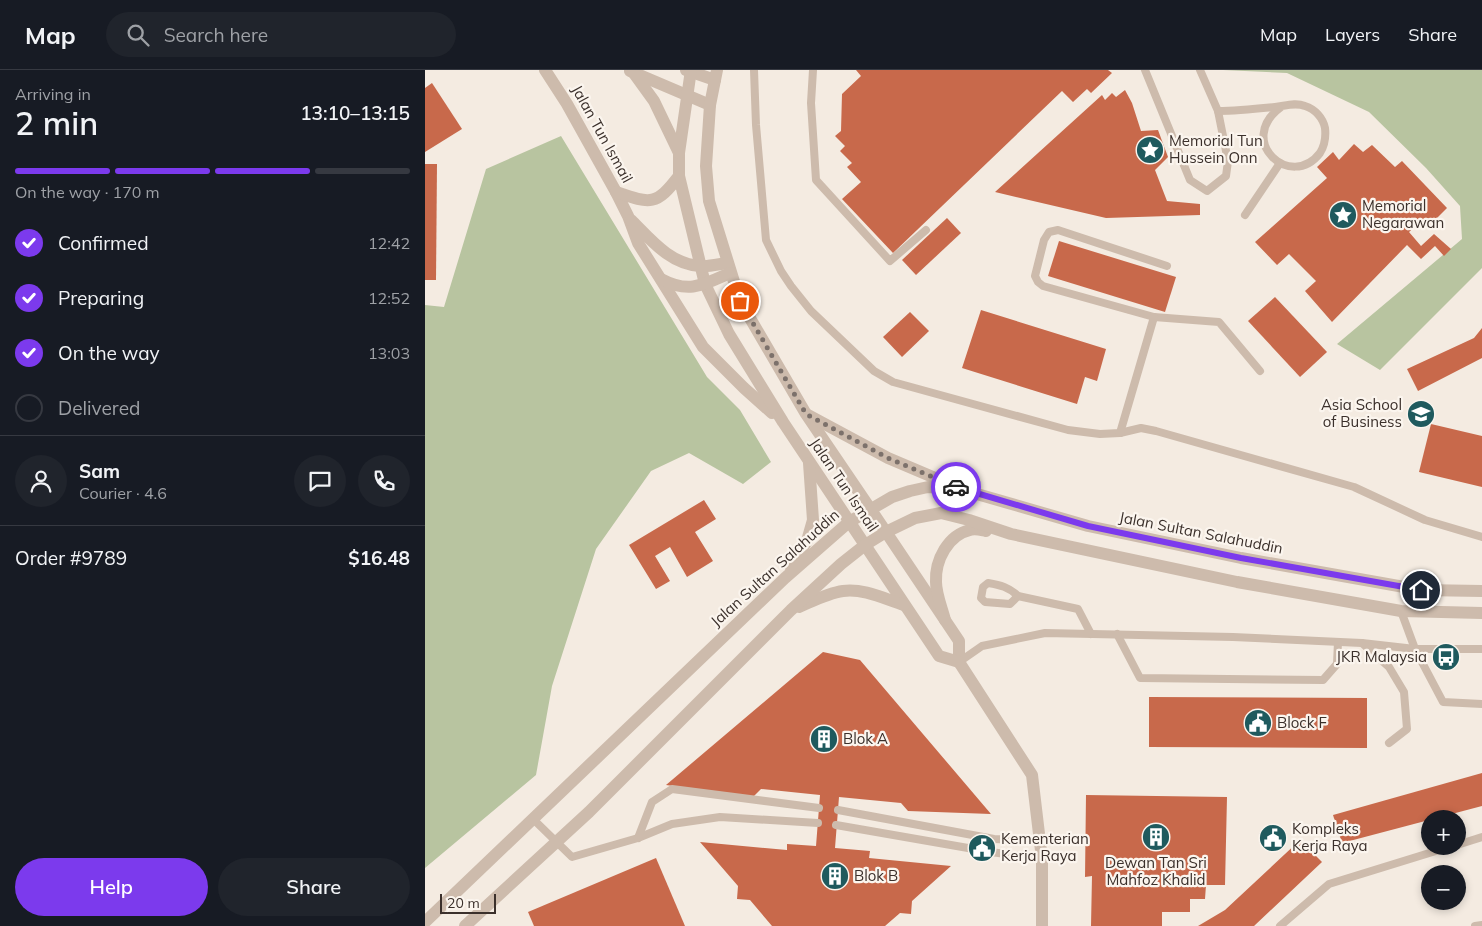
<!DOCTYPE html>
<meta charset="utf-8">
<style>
:root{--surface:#171b24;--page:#20242c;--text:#f1f3f6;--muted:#9ea1a6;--line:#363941;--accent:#7c3aed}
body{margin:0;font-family:Mulish,sans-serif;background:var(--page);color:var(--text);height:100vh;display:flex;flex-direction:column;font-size:19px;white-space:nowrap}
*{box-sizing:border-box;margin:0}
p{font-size:16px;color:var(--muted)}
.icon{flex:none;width:28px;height:28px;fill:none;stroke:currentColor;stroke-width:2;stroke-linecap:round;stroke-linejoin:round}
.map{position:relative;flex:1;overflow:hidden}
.sheet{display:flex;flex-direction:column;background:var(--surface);width:425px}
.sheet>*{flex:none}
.buttons{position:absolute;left:996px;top:740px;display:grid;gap:10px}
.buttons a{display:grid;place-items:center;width:45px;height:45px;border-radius:50%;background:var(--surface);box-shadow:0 2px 8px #0003;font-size:25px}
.scale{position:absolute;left:15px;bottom:12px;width:56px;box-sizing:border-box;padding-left:5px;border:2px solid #3b302b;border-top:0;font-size:14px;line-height:18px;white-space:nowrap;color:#3b302b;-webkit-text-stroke:4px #fbf5ee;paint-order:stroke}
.pin{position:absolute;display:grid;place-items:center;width:42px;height:42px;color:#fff;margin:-21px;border:2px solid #fff;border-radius:50%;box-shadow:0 1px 5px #0007}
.courier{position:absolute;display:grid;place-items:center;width:50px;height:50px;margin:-25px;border:4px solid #7c3aed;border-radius:50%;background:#fff;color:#222;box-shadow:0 1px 6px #0007}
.headline em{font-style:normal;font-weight:600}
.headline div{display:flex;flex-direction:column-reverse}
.headline{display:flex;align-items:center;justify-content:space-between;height:85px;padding:0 15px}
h1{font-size:32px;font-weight:600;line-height:38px}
.bar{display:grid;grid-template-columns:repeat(4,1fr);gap:8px 5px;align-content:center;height:60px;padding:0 15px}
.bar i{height:6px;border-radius:4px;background:var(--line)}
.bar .selected{background:var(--accent)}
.bar p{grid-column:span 4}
.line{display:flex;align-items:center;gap:12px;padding:0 15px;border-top:1px solid var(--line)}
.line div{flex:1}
.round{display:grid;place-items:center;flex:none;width:52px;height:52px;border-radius:26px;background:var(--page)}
ol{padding:0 15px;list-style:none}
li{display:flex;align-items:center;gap:15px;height:55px}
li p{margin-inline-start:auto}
li .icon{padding:5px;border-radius:50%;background:var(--accent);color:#fff;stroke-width:4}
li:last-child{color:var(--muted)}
li i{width:28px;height:28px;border:2px solid var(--line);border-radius:50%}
.primary-button{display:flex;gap:10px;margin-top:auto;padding:10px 15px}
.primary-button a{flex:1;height:58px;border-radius:30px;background:var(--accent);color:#fff;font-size:20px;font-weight:600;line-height:58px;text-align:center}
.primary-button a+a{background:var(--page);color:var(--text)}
header{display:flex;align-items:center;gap:30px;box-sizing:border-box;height:70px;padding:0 25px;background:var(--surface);border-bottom:1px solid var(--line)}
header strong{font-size:24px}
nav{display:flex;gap:28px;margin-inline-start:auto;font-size:18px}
.search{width:350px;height:45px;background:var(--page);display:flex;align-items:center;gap:12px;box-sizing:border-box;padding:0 18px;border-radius:28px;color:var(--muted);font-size:19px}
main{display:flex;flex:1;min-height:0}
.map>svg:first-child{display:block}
.green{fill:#b8c4a0}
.building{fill:#c8694b}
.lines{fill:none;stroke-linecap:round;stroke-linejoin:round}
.service{stroke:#cdbbac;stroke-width:8}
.minor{stroke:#cdbbac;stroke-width:12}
.tertiary{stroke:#cdbbac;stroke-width:12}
.done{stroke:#7c716b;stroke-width:5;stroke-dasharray:0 9}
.route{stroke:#7c3aed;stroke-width:6}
.labels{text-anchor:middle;stroke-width:4.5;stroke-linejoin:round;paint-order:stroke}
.street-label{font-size:15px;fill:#3b302b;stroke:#fbf5ee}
.poi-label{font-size:15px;fill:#3b302b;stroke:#fbf5ee;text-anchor:start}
</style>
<header>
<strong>Map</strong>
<div class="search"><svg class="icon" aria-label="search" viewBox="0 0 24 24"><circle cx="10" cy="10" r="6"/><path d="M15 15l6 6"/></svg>Search here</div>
<nav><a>Map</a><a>Layers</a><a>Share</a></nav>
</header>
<main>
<section class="sheet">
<div class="headline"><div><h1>2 min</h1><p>Arriving in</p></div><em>13:10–13:15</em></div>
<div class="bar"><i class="selected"></i><i class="selected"></i><i class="selected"></i><i></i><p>On the way · 170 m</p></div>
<ol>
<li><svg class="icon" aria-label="check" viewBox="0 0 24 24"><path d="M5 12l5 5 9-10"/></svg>Confirmed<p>12:42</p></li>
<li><svg class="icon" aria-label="check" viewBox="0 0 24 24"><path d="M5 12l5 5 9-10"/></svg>Preparing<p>12:52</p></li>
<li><svg class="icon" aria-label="check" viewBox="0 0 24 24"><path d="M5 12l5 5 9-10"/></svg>On the way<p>13:03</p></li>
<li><i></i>Delivered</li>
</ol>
<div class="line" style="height:90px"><a class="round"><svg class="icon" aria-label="person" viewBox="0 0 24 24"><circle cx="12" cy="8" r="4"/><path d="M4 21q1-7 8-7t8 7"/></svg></a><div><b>Sam</b><p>Courier · 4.6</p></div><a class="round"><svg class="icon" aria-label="chat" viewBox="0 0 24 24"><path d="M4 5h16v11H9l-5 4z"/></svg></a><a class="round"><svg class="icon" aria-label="phone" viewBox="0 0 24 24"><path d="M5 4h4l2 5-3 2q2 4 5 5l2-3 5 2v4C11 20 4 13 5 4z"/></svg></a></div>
<div class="line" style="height:65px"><div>Order #9789</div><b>$16.48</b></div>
<div class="primary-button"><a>Help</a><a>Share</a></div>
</section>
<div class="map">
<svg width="1057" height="856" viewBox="0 0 1057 856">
<rect width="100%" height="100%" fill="#f4ebe1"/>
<g class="green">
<path d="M798,0H1057V198L955,300L912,274L1037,169L1035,136L1001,98L944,42L862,3Z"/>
<path d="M136,66L282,307L315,340L346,392L318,414L264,383L226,401L171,479L127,616L111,705L0,798V235L19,237L61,99Z"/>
</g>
<g class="building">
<path d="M431,0H683L687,3L666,23L662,19L648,32L637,21L468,183L417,129L436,112L422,97L427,93L415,81L420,76L410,66L416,61L417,24L436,6Z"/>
<path d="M7,13L37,59L0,82V18Z"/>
<path d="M700,20L707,33L716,61L733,60L743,87L730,100L742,131L775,134V145L681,148L570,122L677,25L680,30L687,23L691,27Z"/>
<path d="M929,74L938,82L947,75L970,97L977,91L1022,138L1003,157L996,151L984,162L996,176L1009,164L1026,179L1019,186L1010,176L996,189L982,175L907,252L880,221L891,211L864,184L852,195L830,172L902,108L892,97L908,82L914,90Z"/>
<path d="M0,94H12L11,210H0Z"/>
<path d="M522,148L536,163L491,205L477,190Z"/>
<path d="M634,171L751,207L740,242L623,206Z"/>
<path d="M850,227L902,282L875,307L823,251Z"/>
<path d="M556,240L681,279L672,311L660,307L652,334L537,298Z"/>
<path d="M485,242L504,261L477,287L458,267Z"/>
<path d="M1057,258V288L993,321L982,299L1049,268Z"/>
<path d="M1006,354L1057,366V417L994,402Z"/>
<path d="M279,430L291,449L270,462L288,491L262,507L245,477L230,486L245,511L231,519L204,475Z"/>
<path d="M398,582L435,590L566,744L483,741L476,733L414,727L410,778L445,781L444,788L526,796L487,831L486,844L475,843L460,856H347L325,830L312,829L313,816L275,772L362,780V774L391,776L395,725L336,719L328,727L241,715Z"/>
<path d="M724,627L942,628V678L724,677Z"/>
<path d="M1057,703V736L917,773L908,745Z"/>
<path d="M661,725L802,727L800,815H781L780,829H765V842H737V856H666L667,806L660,807Z"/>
<path d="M875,770L897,792L829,856H773L800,840Z"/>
<path d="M231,788L260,856H109L103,842Z"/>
</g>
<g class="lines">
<g class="service">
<path d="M329,0L331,55L341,170L356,201L366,216L386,241L449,301L468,312L643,360L675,364L695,363L716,358L731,361L929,417L1000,450L1057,467"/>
<path d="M388,0L386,33L391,110L465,191L501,160"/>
<path d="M720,0L765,110L782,121L801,106L803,91L793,41L775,0"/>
<path d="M793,41C812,41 831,39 850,37C860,36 870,32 880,36C890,39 898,48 900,58C901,67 900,75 895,83C866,121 810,71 856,37"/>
<path d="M820,145L855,93"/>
<path d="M729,247L794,252L835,301"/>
<path d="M695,363L729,247L618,216L613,212L610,206L619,170L624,162L633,160L742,196"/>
<path d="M563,513C575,515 584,517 593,526L585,534L560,532L556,528L558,517Z"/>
<path d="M593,526L653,539L666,564"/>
<path d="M976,541L990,579L1018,632L1057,634"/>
<path d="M692,564L715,608L898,610L912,594L913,572"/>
<path d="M937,573L990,579H1057"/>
<path d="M534,592L557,576L620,563L808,567L937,573L964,597L979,622L982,659L964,673"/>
<path d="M413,740L569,769L614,771"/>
<path d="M108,749L147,787L213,768L247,754L295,747L393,753"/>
<path d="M411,755L566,782L617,789"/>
<path d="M213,768L227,732L247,719L394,738"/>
<path d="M1032,775L1057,767"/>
<path d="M855,856L904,814L1027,776"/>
<path d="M1050,856L1057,855"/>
</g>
<g class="minor">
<path d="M261,0L290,10"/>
<path d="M205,1L285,35"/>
<path d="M461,462L534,571V592L607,705L617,789V856"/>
<path d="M440,475L514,586L534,592"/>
</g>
<g class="tertiary">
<path d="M120,0L142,34L191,122L203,146L213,173L278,277L319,318L347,343"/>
<path d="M266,0L254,83V106L280,214L304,264L358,352L440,475"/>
<path d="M292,0L285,35L281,96L284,131L315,231L381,344L461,462"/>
<path d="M208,2L229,31L254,83"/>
<path d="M191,122C226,134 231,136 254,106"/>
<path d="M206,150C226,170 245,194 275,196C284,197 294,194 302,193"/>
<path d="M236,209C264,224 278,215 305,203"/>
<path d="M383,345L463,388L529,416"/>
<path d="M366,498L382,471L388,450L384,393"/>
<path d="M374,537C388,531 403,523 418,521C438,518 460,529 479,535"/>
<path d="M520,550C517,538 511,524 511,512C510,490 523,465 545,460C550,458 556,460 561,461"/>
<path d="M0,852L360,508L424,452L467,427L485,421L503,417L538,420L663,456L816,488L996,520L1057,521"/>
<path d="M40,856L164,742L366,540L416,494L440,475L461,462L490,448L516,443L544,450L586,464L812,512L976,541L1057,543"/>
</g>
</g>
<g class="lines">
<path class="done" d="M315,231L381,344L463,388L531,417"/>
<path class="route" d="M531,417L663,456L816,488L996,520"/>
</g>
<defs>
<symbol id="sight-disc" viewBox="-11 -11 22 22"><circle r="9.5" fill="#1f5a5e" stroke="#fbf5ee"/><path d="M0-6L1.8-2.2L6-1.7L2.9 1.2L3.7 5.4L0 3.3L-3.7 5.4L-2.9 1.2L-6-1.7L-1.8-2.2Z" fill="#fff"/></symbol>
<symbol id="university-disc" viewBox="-11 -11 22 22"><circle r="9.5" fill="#1f5a5e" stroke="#fbf5ee"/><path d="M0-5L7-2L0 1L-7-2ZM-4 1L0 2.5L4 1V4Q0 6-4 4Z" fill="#fff"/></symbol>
<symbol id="bus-disc" viewBox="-11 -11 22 22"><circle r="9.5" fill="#1f5a5e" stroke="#fbf5ee"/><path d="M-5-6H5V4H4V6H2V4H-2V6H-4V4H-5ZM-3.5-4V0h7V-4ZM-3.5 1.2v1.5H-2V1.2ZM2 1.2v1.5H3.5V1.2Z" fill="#fff"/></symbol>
<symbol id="civic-disc" viewBox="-11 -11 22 22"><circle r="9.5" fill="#1f5a5e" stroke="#fbf5ee"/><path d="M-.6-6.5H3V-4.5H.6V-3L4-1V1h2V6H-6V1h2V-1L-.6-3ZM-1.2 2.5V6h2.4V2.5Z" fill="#fff"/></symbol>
<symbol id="building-disc" viewBox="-11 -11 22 22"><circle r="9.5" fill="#1f5a5e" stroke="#fbf5ee"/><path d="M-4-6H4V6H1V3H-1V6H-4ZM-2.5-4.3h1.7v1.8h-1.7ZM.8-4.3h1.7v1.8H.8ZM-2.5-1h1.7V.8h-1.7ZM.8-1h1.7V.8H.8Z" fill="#fff"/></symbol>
</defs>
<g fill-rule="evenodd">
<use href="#sight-disc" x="709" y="64" width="32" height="32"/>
<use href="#sight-disc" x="902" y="129" width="32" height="32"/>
<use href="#university-disc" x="980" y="328" width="32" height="32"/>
<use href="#bus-disc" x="1005" y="571" width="32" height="32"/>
<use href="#civic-disc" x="817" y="637" width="32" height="32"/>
<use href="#building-disc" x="383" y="653" width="32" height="32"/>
<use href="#building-disc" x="715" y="751" width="32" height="32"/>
<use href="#civic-disc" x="832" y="752" width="32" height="32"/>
<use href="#civic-disc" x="541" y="762" width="32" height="32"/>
<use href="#building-disc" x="394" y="790" width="32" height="32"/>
</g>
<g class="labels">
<g class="street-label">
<text transform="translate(177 64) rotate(61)" y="5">Jalan Tun Ismail</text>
<text transform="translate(419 415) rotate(56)" y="5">Jalan Tun Ismail</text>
<text transform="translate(776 463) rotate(11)" y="5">Jalan Sultan Salahuddin</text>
<text transform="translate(350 498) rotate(-42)" y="5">Jalan Sultan Salahuddin</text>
</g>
<g class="poi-label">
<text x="744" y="76">Memorial Tun<tspan x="744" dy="17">Hussein Onn</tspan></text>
<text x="937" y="141">Memorial<tspan x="937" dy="17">Negarawan</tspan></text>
<text x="977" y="340" text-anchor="end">Asia School<tspan x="977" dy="17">of Business</tspan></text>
<text x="1002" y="592" text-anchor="end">JKR Malaysia</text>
<text x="852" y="658">Block F</text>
<text x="418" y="674">Blok A</text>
<text x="867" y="764">Kompleks<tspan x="867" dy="17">Kerja Raya</tspan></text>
<text x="576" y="774">Kementerian<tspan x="576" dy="17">Kerja Raya</tspan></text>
<text x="731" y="798" text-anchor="middle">Dewan Tan Sri<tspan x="731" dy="17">Mahfoz Khalid</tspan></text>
<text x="429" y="811">Blok B</text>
</g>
</g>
</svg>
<div class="buttons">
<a>+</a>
<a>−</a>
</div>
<div class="scale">20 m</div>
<div class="pin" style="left:315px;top:231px;background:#ea580c"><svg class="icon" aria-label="bag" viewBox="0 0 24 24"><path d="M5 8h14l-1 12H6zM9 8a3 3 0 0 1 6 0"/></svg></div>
<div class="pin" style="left:996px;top:520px;background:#1f2937"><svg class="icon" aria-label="home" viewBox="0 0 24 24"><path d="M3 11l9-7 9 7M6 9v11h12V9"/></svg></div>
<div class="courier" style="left:531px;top:417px"><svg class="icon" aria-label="car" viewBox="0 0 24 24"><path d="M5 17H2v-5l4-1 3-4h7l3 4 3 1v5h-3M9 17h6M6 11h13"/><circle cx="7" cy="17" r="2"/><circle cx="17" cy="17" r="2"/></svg></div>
</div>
</main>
